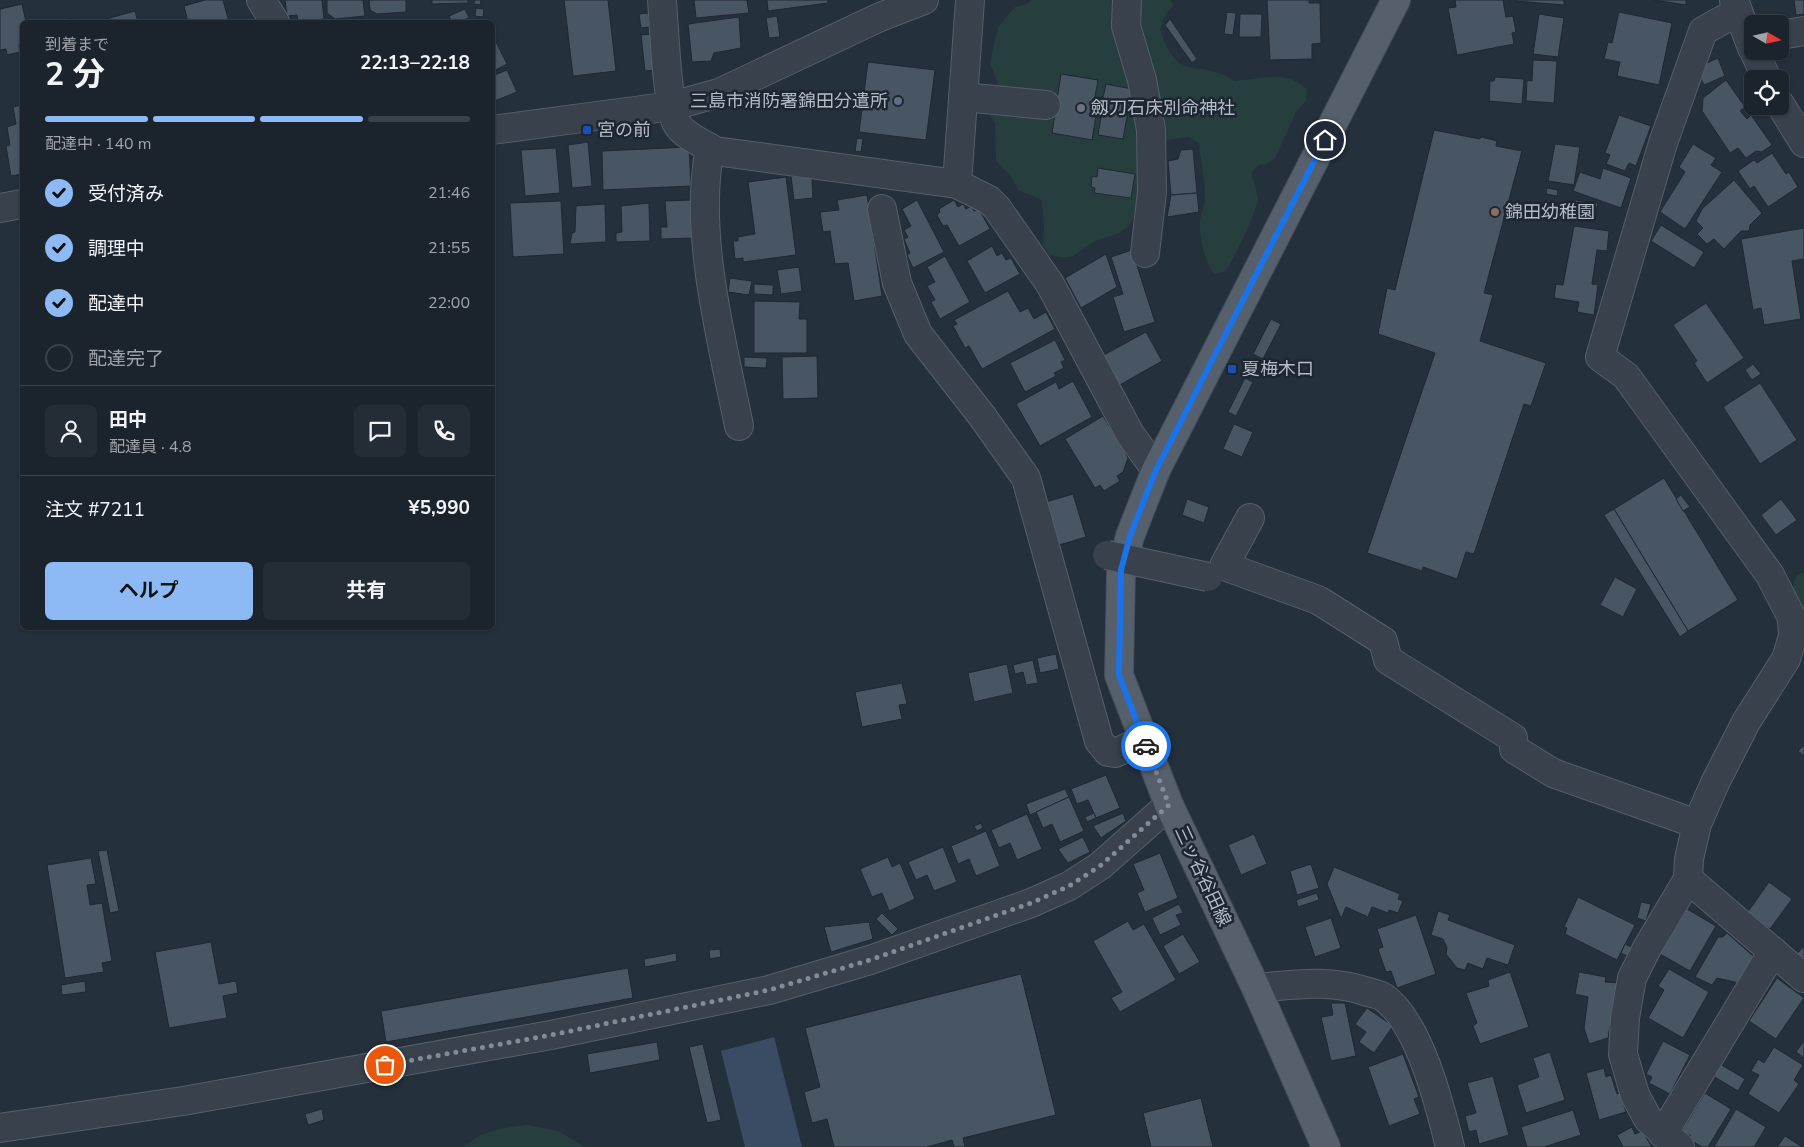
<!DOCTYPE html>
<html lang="ja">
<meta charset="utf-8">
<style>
:root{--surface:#1b242d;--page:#242c35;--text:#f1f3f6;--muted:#a0a4aa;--line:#394149;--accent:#8db9f4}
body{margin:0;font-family:"Nunito Sans","Noto Sans JP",sans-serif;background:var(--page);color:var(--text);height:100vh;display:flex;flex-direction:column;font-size:19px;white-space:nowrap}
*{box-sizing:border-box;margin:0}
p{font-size:16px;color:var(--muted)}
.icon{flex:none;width:28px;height:28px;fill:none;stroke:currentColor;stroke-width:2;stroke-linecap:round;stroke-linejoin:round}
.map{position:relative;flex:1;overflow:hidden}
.side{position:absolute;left:20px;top:20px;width:475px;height:610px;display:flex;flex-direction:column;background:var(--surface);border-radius:8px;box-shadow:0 1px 4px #0004,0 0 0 1px var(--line)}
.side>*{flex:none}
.needle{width:32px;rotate:99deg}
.tools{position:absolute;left:1744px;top:15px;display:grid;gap:10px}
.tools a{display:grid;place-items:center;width:45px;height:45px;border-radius:8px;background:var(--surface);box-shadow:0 1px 4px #0004,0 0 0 1px var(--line);font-size:25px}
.pin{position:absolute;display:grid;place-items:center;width:42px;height:42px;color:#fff;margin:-21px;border:2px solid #fff;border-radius:50%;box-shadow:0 1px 5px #0007}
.courier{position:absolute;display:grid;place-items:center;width:50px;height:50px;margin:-25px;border:4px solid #1a73e8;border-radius:50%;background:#fff;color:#222;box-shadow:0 1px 6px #0007}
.headline em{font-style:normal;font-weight:700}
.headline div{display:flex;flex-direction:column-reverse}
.headline{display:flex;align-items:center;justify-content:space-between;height:85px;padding:0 25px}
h1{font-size:32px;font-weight:700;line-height:38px}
.bar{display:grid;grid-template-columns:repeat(4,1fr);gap:8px 5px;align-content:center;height:60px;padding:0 25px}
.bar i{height:6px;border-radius:4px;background:var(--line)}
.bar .on{background:var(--accent)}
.bar p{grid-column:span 4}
.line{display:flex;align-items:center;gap:12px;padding:0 25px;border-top:1px solid var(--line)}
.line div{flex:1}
.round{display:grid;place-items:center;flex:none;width:52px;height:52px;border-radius:8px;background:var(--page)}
ol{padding:0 25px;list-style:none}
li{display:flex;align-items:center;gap:15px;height:55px}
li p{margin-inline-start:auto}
li .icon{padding:5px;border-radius:50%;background:var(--accent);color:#111;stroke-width:4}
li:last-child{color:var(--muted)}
li i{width:28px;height:28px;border:2px solid var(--line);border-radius:50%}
.primary-button{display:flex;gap:10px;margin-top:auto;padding:10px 25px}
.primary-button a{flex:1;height:58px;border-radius:8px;background:var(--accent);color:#111;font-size:20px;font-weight:700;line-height:58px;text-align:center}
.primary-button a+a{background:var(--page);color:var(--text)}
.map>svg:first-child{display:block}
.green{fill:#273e3e}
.water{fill:#394c63}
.building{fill:#485563;stroke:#1f2833}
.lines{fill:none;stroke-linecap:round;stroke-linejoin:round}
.minor-casing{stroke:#565f6a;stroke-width:30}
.major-casing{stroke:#444d58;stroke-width:30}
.minor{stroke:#38414c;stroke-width:28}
.major{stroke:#56606c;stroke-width:28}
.minor-bridge-casing{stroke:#565f6a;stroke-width:30;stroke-linecap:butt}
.minor-bridge{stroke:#38414c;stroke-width:28}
.done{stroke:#828b97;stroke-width:5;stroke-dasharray:0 9}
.route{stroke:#1a73e8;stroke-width:6}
.service-dot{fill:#5c6f8a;stroke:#1d2631;stroke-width:2}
.worship-dot{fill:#6b7280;stroke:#1d2631;stroke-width:2}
.transit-dot{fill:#1a4fb4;stroke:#1d2631;stroke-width:2}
.education-dot{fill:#8d6e63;stroke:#1d2631;stroke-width:2}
.labels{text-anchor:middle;stroke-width:5;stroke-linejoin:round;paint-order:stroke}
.poi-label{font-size:18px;fill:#b4bcc8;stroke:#1d2631;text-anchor:start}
.street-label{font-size:18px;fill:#b4bcc8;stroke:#1d2631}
</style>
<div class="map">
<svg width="1804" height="1147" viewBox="0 0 1804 1147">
<rect width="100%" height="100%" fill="#24303c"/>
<g class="green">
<path d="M1032,0H1171L1173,6L1166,13L1160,29C1178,87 1199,56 1234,81C1260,79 1288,69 1307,90L1306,101L1296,112L1275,158L1266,164L1259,165L1252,172C1253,182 1257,190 1258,199C1259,206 1231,266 1226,270C1223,273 1218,273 1214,274C1206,266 1198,233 1200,220C1201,213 1205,206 1205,198C1205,180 1201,162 1199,144L1189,137L1167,140C1156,161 1143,213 1127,227C1117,237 1105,236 1093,242C1072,255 1077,261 1049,255L1043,245L1044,228L1042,200L1018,190L1011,176L996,161L995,123L990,115L993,91L998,84L990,63L998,27L1015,7L1027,4Z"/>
<path d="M1804,572V613L1792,595L1795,577Z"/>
<path d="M528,1125L558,1131L585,1147H464C479,1131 507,1127 528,1125Z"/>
</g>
<path class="water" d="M774,1037L802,1147H745L721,1051Z"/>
<g class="building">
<path d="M205,0H223L229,22H188L184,6Z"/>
<path d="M285,0H322L324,19L298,22L297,15L287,16Z"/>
<path d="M327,0H363L365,16L335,19L327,13Z"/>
<path d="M369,0H406V12L377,14L370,10Z"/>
<path d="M432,0H468V3L432,4Z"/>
<path d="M475,0H481L480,5L474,4Z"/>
<path d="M564,0H608L616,71L573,76Z"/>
<path d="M694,0H747L749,13L696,18Z"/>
<path d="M767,0H828V3L768,11Z"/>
<path d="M1267,0H1309V3H1320L1321,43L1312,44V59L1270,60Z"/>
<path d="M1455,0H1503L1506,17L1513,16L1516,32L1512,33L1514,44L1457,55L1448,8L1456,7Z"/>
<path d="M1516,0H1564V5L1516,1Z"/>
<path d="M1654,0H1686V5Z"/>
<path d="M1794,0H1804V14L1796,15Z"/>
<path d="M22,4L26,22H22V44L19,45L20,52L7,55L6,49L0,50V9Z"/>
<path d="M476,8L484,9L483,17L475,16Z"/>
<path d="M465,9L469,18L458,22H452L449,16Z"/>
<path d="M135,11L138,22H99V21Z"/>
<path d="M1227,12L1236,13L1233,35L1224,34Z"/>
<path d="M1619,12L1672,23L1659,85L1617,76L1620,62L1604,59L1608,42L1612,43Z"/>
<path d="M648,13L650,27L641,28L639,14Z"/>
<path d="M1240,14H1262L1261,37H1239Z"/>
<path d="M1539,14L1564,18L1558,57L1533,54Z"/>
<path d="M777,16L780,37L769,38L766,18Z"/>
<path d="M739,17L741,48L714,53L711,61L692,62L688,24Z"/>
<path d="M74,18L75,22H57Z"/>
<path d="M1170,19L1197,59L1192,63L1165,25Z"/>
<path d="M492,34L507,64L492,72Z"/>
<path d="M652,34L656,70L645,71L641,35Z"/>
<path d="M1718,58L1725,76L1704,85L1701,79L1705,64Z"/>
<path d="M1533,60L1557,61L1554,103L1526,101L1527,80L1532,81Z"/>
<path d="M868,62L935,70L926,140L859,132Z"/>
<path d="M507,70L517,92L492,102V76Z"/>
<path d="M1061,74L1098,80L1095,97L1103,98L1106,84L1132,89L1123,139L1098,135L1101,117L1096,116L1092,140L1052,133Z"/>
<path d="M1495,77L1524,79L1522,104L1489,101L1490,81H1494Z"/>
<path d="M1726,80L1745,107L1740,111L1747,119L1751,115L1772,145L1762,152L1756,151L1746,158L1738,148L1730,153L1702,111L1703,98Z"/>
<path d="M22,105V174L11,176L6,146L10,145L7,127L16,124L13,107Z"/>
<path d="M1619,115L1651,126L1636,166L1629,163L1625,171L1606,164L1610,155L1605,153Z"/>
<path d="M1434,130L1480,139L1481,137L1497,141L1496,146L1522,151L1484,293L1493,295L1480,341L1546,363L1531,406L1524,404L1474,554L1466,552L1457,579L1423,567L1422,571L1367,553L1435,353L1378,334L1387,288L1395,290Z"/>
<path d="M857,138L863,139L861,152L855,151Z"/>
<path d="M588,142L592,186L572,188L568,145Z"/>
<path d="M1555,144L1580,147L1574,185L1548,181Z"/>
<path d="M1693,144L1716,158L1711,165L1722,172L1685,229L1660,212L1685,172L1679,167Z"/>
<path d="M689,147L691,186L603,190L602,151Z"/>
<path d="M556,148L560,193L525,196L521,150Z"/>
<path d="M1193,149L1197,193L1171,195L1168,161L1178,159L1181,150Z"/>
<path d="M1772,153L1786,174L1789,172L1798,187L1768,207L1754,186L1750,189L1738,171L1754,160L1757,163Z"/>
<path d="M1098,168L1135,174L1131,198L1094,193L1095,188L1091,187L1092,176L1097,177Z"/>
<path d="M1603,168L1631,178L1621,208L1573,191L1580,172L1600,179Z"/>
<path d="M791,176L812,178L813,198L794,200Z"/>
<path d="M786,177L796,255L743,262V258L735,259L733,241H738V237L755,234L748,182Z"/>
<path d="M1734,180L1762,213L1750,225L1749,231H1741L1724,249L1714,239L1707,244L1697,234L1703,228L1696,221L1702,209Z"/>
<path d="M1547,188L1558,190L1557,196L1546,194Z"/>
<path d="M1197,193L1199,212L1167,217L1171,195Z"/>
<path d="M867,195L882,296L854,301L848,263L835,264L830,231L823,232L820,212L839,210L837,200Z"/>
<path d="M692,200L694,238L661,239V227H667L665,201Z"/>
<path d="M917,200L944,252L913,268L907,255L910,253L904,239L908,237L904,230L911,226L902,209Z"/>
<path d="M954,200L958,207L963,204L966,209L971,206L974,211L979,209L990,229L959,246L947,225L943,226L937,215L940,212L939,209Z"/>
<path d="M1575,200L1598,203L1596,212L1573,209Z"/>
<path d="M561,201L564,254L513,257L510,203Z"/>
<path d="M649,203L650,241L616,242V233L622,232L621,206Z"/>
<path d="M605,204L606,242L570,244L572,233L575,232L576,206Z"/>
<path d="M1661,225L1704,252L1694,268L1651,241Z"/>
<path d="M1574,226L1609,231L1607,251L1597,250L1592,284L1598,285L1594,315L1577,312L1579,302L1554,298L1556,284L1563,285Z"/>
<path d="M1804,228V259L1792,261L1801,319L1764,325L1761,308L1753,310L1741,239Z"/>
<path d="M992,246L997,256L1002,253L1006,260L1011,258L1020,274L985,293L967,261Z"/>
<path d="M1132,250L1155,322L1124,332L1113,297L1123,294L1111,257Z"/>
<path d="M1106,254L1117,287L1081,308L1065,278Z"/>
<path d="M945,256L970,302L940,319L931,302L935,300L927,286L935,282L927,267Z"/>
<path d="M799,267L802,291L781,294L777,270Z"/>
<path d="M730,278L752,281L749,295L728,292Z"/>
<path d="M754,284L773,285V295L754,294Z"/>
<path d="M1008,291L1020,312L1028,308L1034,319L1046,312L1055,329L982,369L969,346L965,348L953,326L957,324L954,320Z"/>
<path d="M754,301L800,302L799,319H807V353H754Z"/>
<path d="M1706,303L1744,358L1707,383L1694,363L1697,361L1673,325Z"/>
<path d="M1271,319L1281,324L1263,359L1253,354Z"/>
<path d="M1146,332L1162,361L1118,386L1102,356Z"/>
<path d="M1055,340L1065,360L1061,362L1064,368L1054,373L1056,376L1025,392L1010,363Z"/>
<path d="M817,356L818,398L783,399L782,357Z"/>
<path d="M744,357L767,358L766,368L744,367Z"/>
<path d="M1753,364L1761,374L1752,380L1745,370Z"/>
<path d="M1245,378L1253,382L1236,416L1228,412Z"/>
<path d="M1073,381L1092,417L1040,446L1016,404L1056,382L1059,389Z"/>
<path d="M1760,383L1797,440L1760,464L1723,407Z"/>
<path d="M1103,416L1115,436L1117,435L1128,458L1123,472L1117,476L1120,481L1104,491L1100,485L1095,488L1065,439Z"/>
<path d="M1234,424L1253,432L1242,457L1223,449Z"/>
<path d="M1664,478L1738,600L1688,631L1614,509Z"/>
<path d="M1073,494L1086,537L1059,545L1046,502Z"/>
<path d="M1681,495L1690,507L1683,511L1676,499Z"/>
<path d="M1187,499L1209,507L1204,523L1182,515Z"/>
<path d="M1781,499L1797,520L1776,535L1761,515Z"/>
<path d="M1614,509L1688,631L1680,637L1604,515Z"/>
<path d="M1615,577L1637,589L1623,617L1600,605Z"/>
<path d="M1056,654L1059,669L1040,673L1037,658Z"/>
<path d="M1033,660L1038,683L1026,685L1023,672L1015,674L1013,665Z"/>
<path d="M1007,664L1013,693L974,702L968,673Z"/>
<path d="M902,683L907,704L899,705L902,719L862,727L855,692Z"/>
<path d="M1804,745V756L1798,751Z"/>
<path d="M1106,775L1120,808L1096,818L1088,800L1077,804L1071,789Z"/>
<path d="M1065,789L1069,797L1030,815L1026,804Z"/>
<path d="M1069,797L1084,831L1060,842L1052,824L1043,828L1036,812Z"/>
<path d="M1094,813L1096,818L1087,822L1085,817Z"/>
<path d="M1123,813L1126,821L1101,838L1093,826Z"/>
<path d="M1027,814L1042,849L1017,860L1010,843L999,848L991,830Z"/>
<path d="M981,823L983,828L977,831L974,826Z"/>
<path d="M986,831L1000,866L976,876L969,859L958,864L951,846Z"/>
<path d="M1254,834L1267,864L1241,875L1228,845Z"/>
<path d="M1083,837L1090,852L1068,863L1058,849Z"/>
<path d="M943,847L957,882L934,891L927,875L916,880L908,862Z"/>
<path d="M107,850L119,911L110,913L98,851Z"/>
<path d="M1160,853L1178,898L1145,912L1137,893L1144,890L1133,864Z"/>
<path d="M888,857L892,867L900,863L915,899L889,911L882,893L872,897L860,869Z"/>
<path d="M91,858L96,884L87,885L90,905L102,903L112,961L102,963L104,972L65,978L47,865Z"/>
<path d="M1311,864L1319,888L1297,895L1290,871Z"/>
<path d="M1334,867L1400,894L1398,899L1403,901L1398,913L1389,910L1388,913L1372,907L1368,917L1346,907L1342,917L1340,916L1327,884Z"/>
<path d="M1769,882L1792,899L1770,929L1747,913Z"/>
<path d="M1317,893L1319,900L1298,907L1296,900Z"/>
<path d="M1578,897L1635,925L1617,960L1565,934L1567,928L1564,927Z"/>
<path d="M1641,902L1651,904L1646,921L1637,918Z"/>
<path d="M1179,904L1183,913L1176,915L1181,925L1160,935L1152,918Z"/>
<path d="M1687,909L1716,926L1690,971L1660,954Z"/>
<path d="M1438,911L1450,915L1448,920L1515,945L1508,965L1487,958L1483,969L1468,963L1465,970L1457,968L1446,954L1447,948L1443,939L1431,935Z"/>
<path d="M882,913L898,929L892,935L876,919Z"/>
<path d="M1416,915L1436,974L1397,988L1391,971L1386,972L1378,949L1383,947L1377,929Z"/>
<path d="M1331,918L1341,948L1315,957L1305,927Z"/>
<path d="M1128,921L1133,930L1144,924L1176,980L1120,1012L1111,998L1122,992L1093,941Z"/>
<path d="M869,922L873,939L831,952L824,927Z"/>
<path d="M1727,933L1753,956L1739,983L1717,978L1712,985L1695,977L1718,937H1723Z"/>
<path d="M1183,934L1200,962L1179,974L1163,946Z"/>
<path d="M211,942L219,984L236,981L238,993L223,996L227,1018L169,1028L155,952Z"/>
<path d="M1625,944L1633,948L1629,957L1621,953Z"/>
<path d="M1804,946V966L1794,957Z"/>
<path d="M720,949L721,957L710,959L709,950Z"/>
<path d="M676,953L677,961L645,967L644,959Z"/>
<path d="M628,968L633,998L386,1042L381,1011Z"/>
<path d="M1669,969L1709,992L1683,1038L1648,1018L1664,990L1658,986Z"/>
<path d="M1510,972L1529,1027L1480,1044L1473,1026L1477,1023L1466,993L1489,986L1488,980Z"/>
<path d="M1579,972L1606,977L1605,982L1620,983L1613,1026L1610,1025L1608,1038L1589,1044L1584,1028L1588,997L1575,994Z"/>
<path d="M1021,974L1056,1115L963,1138L965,1147H954L952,1140L927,1147H834L827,1119L812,1123L804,1092L820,1087L805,1028Z"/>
<path d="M1777,978L1804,998L1776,1039L1749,1021Z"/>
<path d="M85,981L86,992L62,995L61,985Z"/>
<path d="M1331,1003H1345L1356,1056L1331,1061L1321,1017L1333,1015Z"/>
<path d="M1367,1008L1393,1026L1374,1053L1359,1042L1366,1032L1355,1024Z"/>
<path d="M1663,1041L1690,1055L1670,1094L1649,1083L1652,1077L1646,1074Z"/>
<path d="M1804,1041V1058L1796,1052Z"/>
<path d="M657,1042L660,1060L590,1073L587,1054Z"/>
<path d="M703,1044L721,1120L707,1123L689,1047Z"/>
<path d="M1774,1047L1803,1065L1794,1080L1799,1084L1779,1113L1748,1094L1759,1075L1751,1071L1758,1059L1764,1063Z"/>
<path d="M1550,1052L1565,1100L1526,1113L1517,1085L1539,1077L1533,1058Z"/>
<path d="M1403,1054L1419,1097L1414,1099L1420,1114L1389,1126L1368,1067Z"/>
<path d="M1720,1064L1745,1079L1738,1091L1713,1076Z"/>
<path d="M1604,1068L1606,1077L1611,1075L1617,1094L1620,1093L1626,1112L1599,1120L1586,1073Z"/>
<path d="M1493,1076L1509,1135L1479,1144L1476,1130L1469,1132L1465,1116L1476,1113L1467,1083Z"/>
<path d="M1705,1093L1731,1109L1708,1147H1702L1689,1139L1691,1136L1682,1131Z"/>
<path d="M1201,1098L1213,1147H1151L1143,1113Z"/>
<path d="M322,1109L324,1120L308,1125L305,1114Z"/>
<path d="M1736,1109L1766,1127L1754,1147H1714Z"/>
<path d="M1573,1110L1581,1135L1544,1147H1527L1521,1127Z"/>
<path d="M1632,1127L1635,1134L1642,1131L1652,1147H1623L1617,1135Z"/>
<path d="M1785,1136L1802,1147H1777Z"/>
</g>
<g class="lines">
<defs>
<g id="minor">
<path d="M261,0L275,22"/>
<path d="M662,0C664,24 667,107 677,124C684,136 703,143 715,151L957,184L989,200L997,208L1050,284L1130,434L1156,470"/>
<path d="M1127,0L1126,26L1142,80L1151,130L1152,192L1145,253"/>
<path d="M1734,0L1752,48"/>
<path d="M1780,35L1804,31"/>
<path d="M1754,51L1767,79"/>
<path d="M963,97L1046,105"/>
<path d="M1780,104L1804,143"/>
<path d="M492,130L672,106L719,93L880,17L924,0"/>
<path d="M710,148C693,234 722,341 739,426"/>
<path d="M957,184L970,0"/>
<path d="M0,208L22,204"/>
<path d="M882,209L897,283L918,334L982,416L1026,478L1099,741L1108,752L1115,753L1144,740"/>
<path d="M1250,518L1224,566L1318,600L1383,641L1388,660L1513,738L1514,749L1553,773L1697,824"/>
<path d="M1688,879L1804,978"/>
<path d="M1256,988C1293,985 1328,979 1365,991C1370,993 1378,994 1383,997C1419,1021 1440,1106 1450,1147"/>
<path d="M0,1128L183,1101L551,1035L769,990L870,960L1031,903L1069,886L1100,866L1169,805"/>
<path d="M1663,1134L1773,951"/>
<path d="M1680,1147L1648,1119L1635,1095L1623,1054L1625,1018L1632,978L1647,948L1688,879L1689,859L1697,824L1715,783L1746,722L1786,659L1793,636L1792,618L1770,575L1626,376L1600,357L1663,143L1703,31L1737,12"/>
</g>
<path id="major" d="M1326,1147L1256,988L1169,805L1119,675L1121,571L1130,536L1156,470L1396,0"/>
</defs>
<use href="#minor" class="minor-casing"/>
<use href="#major" class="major-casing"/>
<use href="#minor" class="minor"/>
<use href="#major" class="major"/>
<defs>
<path id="minor-bridge" d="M1107,555L1208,577"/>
</defs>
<use href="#minor-bridge" class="minor-bridge-casing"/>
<use href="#minor-bridge" class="minor-bridge"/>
</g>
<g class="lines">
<path class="done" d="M385,1065L551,1035L769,990L870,960L1031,903L1069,886L1100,866L1169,805L1146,746"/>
<path class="route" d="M1146,746L1119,675L1121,570L1130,536L1156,470L1325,140"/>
</g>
<circle class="service-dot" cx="898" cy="101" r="5"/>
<circle class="worship-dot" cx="1081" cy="108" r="5"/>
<g class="transit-dot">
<rect x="582" y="125" width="10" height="10" rx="2.5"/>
<rect x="1227" y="364" width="10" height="10" rx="2.5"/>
</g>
<circle class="education-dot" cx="1495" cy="212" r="5"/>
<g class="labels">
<g class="poi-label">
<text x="888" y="107" text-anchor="end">三島市消防署錦田分遣所</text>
<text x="1091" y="114">劔刀石床別命神社</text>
<text x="597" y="136">宮の前</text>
<text x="1505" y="218">錦田幼稚園</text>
<text x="1242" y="375">夏梅木口</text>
</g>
<g class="street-label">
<text transform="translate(1203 876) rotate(65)" y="6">三ッ谷谷田線</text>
</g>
</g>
</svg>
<div class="tools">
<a><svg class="needle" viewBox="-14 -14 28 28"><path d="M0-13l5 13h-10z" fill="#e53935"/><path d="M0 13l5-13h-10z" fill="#a0a4aa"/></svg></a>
<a><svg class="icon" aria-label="locate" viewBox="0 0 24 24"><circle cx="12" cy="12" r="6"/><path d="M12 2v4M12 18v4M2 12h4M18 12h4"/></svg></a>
</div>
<div class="pin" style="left:385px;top:1065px;background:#ea580c"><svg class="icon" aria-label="bag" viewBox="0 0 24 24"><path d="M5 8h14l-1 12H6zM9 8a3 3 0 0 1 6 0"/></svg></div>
<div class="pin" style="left:1325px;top:140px;background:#1f2937"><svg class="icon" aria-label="home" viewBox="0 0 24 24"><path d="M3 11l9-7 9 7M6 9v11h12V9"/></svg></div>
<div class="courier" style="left:1146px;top:746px"><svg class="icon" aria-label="car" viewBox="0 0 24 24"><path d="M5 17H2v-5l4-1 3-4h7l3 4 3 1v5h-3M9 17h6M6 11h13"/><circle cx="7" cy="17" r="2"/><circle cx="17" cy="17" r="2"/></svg></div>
<section class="side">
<div class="headline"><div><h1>2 分</h1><p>到着まで</p></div><em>22:13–22:18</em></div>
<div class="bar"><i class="on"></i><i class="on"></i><i class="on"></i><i></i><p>配達中 · 140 m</p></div>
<ol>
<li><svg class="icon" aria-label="check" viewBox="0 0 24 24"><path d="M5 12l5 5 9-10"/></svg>受付済み<p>21:46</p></li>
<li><svg class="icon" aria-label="check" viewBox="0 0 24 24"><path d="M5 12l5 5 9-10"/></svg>調理中<p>21:55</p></li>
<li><svg class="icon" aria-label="check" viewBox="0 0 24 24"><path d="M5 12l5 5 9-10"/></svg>配達中<p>22:00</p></li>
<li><i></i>配達完了</li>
</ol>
<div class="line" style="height:90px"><a class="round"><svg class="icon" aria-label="person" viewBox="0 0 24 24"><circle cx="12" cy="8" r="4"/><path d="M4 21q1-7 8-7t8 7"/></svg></a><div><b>田中</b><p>配達員 · 4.8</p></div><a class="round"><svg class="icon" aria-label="chat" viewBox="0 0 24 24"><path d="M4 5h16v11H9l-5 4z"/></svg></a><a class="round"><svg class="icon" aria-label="phone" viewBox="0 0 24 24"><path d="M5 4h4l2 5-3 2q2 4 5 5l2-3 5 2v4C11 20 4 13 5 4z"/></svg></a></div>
<div class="line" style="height:65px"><div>注文 #7211</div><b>¥5,990</b></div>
<div class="primary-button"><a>ヘルプ</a><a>共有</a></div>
</section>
</div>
